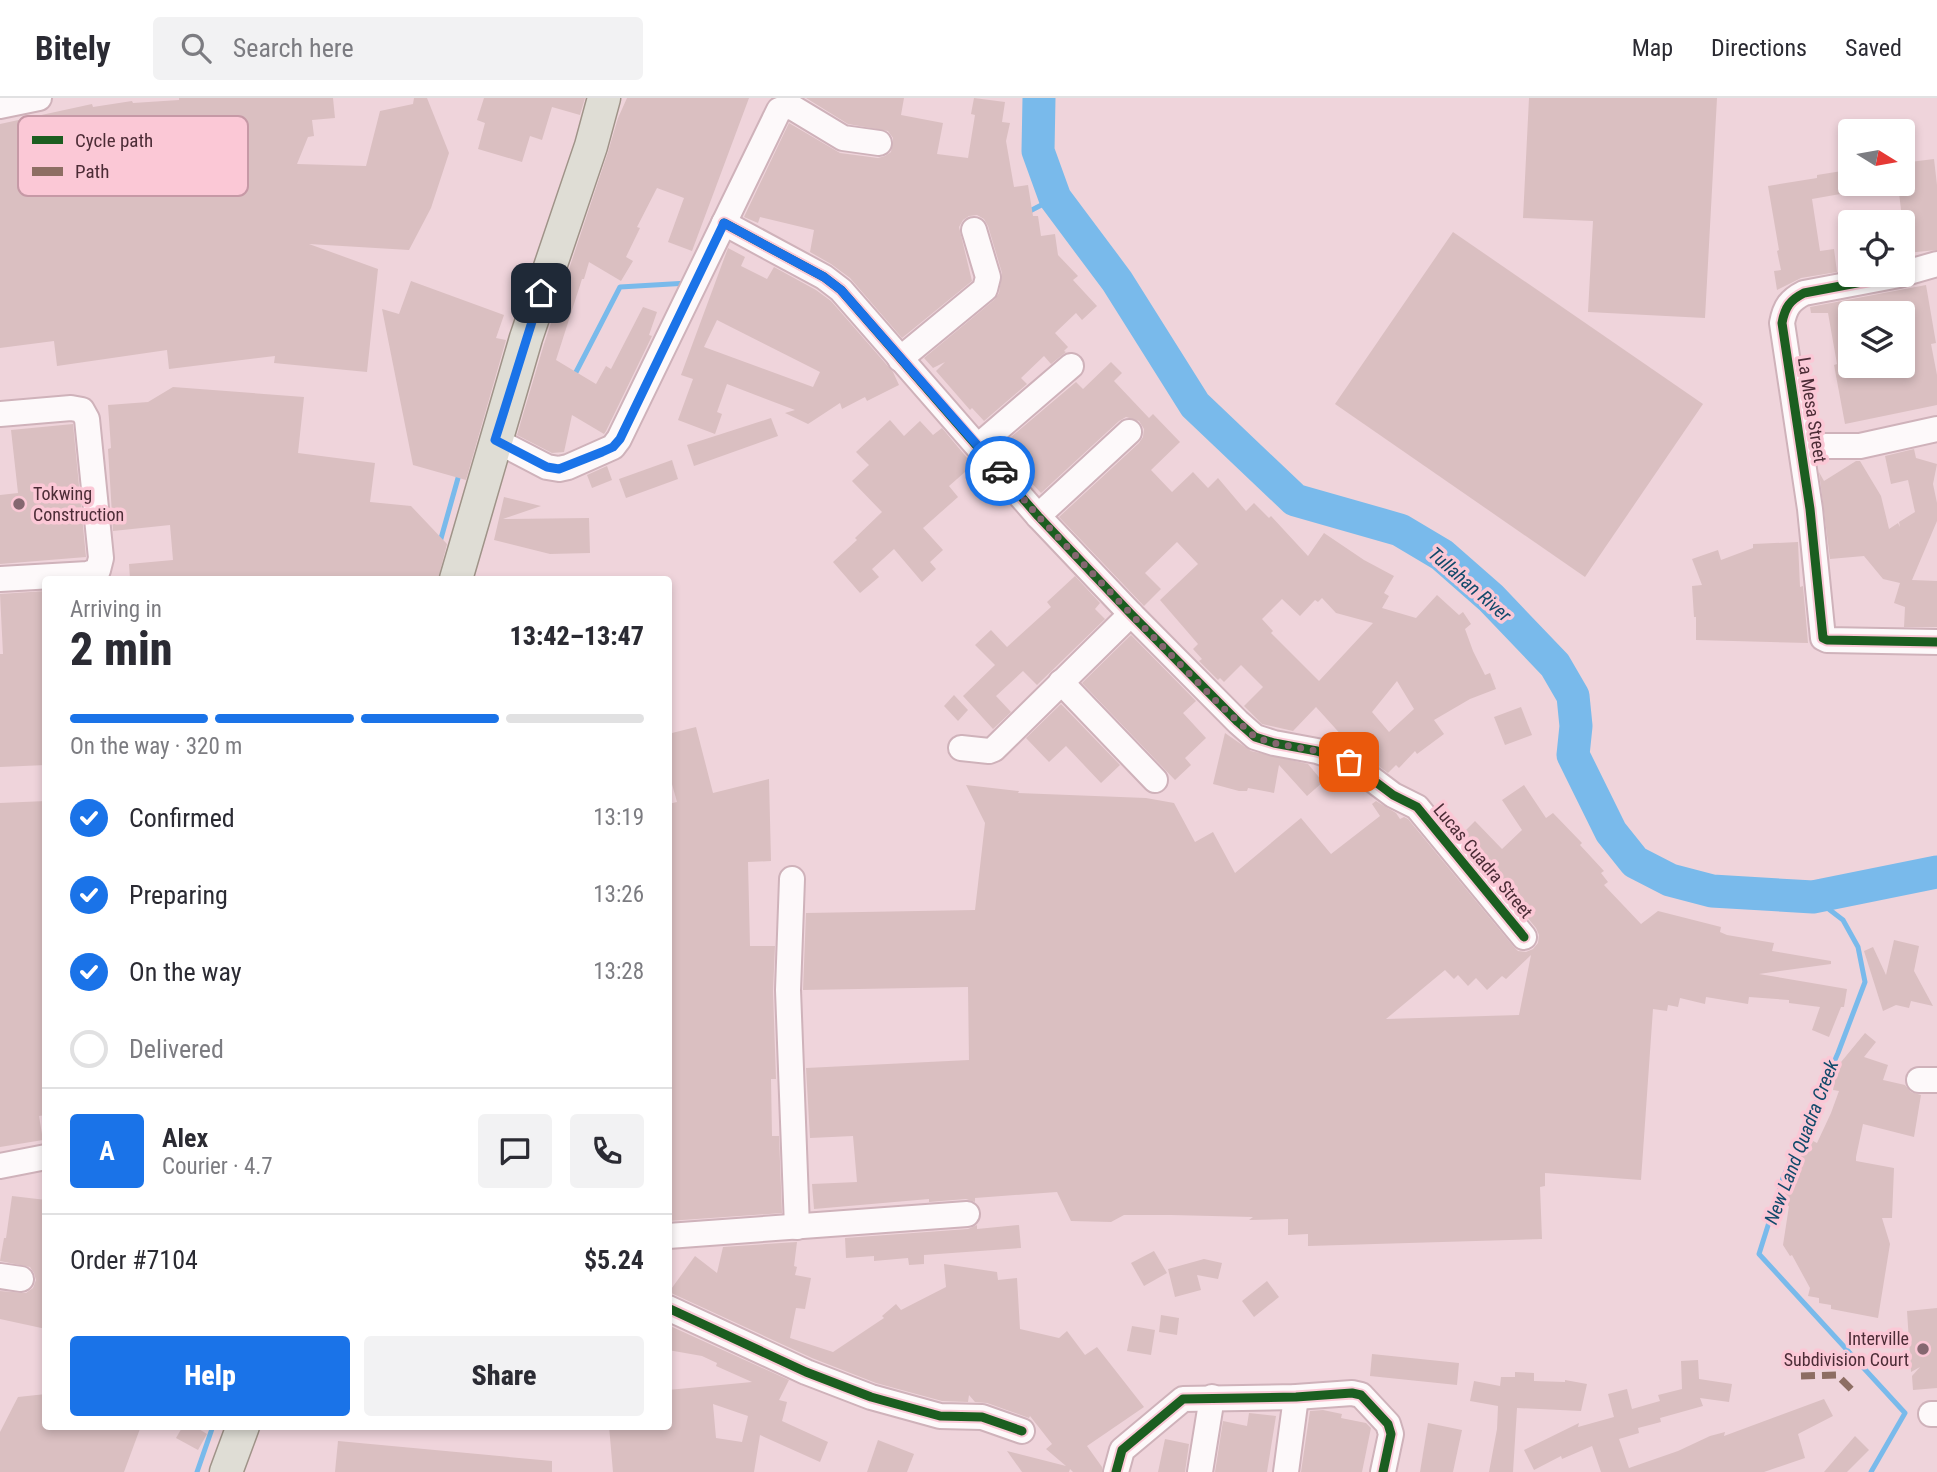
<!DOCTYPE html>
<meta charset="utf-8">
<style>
:root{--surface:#fff;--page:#f2f2f3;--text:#2b2b33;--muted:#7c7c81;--line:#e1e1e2;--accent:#1a73e8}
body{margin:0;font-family:"Roboto Condensed",sans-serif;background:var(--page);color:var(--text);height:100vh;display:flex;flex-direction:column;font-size:26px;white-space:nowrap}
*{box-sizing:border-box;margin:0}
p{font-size:23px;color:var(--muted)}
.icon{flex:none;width:38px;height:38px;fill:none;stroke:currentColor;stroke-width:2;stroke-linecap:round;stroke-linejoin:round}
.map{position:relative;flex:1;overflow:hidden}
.drawer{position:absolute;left:42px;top:478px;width:630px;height:854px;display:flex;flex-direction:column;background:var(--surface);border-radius:7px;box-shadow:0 4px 10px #0003}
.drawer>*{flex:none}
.needle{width:46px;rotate:101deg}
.fabs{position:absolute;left:1838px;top:21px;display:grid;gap:14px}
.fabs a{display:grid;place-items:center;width:77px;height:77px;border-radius:7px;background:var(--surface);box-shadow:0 4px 10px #0003;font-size:35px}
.pin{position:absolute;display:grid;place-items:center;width:60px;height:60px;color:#fff;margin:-30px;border-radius:14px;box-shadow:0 4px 10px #0006}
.courier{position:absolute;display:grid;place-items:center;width:70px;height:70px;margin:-35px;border:5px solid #1a73e8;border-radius:50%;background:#fff;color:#222;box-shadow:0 2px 9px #0007}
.head em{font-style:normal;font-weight:800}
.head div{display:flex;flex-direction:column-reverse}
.head{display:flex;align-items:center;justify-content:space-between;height:119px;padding:0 28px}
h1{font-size:46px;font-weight:800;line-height:52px}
.bar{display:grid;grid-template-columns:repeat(4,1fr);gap:10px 7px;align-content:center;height:84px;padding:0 28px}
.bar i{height:9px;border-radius:5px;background:var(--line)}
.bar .selected{background:var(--accent)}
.bar p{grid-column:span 4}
.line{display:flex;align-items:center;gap:18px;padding:0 28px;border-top:2px solid var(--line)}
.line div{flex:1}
.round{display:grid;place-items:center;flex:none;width:74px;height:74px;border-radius:7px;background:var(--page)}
ol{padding:0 28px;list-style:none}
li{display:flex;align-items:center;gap:21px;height:77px}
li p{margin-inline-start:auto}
li .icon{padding:7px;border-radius:50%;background:var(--accent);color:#fff;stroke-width:4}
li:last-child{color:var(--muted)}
li i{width:38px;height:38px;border:4px solid var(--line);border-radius:50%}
.cta{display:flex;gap:14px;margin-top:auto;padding:14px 28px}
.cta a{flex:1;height:80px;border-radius:7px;background:var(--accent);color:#fff;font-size:28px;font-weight:800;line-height:80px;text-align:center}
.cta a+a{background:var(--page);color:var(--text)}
header{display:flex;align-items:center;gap:42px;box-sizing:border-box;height:98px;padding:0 35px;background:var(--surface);border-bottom:2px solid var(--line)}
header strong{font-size:33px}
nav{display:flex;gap:38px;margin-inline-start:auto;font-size:24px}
.search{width:490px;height:63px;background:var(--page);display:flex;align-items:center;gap:18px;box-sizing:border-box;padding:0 24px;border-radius:7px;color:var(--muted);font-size:26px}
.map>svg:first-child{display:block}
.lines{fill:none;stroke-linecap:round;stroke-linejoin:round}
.stream{stroke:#79baeb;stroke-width:5}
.river{stroke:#79baeb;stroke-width:33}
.building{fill:#dabfc1;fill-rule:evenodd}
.minor-casing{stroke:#cfb2ba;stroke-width:28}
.major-casing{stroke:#9f9388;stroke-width:35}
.minor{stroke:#fdf9fa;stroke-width:24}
.major{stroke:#dfddd5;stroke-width:32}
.quiet{stroke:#8d6e63;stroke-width:7;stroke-dasharray:14 7;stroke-linecap:butt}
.cycleway-casing{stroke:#fbc8d6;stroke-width:13}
.cycleway{stroke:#1b5e20;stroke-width:9}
.done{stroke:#856770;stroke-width:7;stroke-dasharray:0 12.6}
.route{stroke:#1a73e8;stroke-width:9}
.poi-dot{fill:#856770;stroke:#fbc8d6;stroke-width:2.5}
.labels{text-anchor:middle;stroke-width:7;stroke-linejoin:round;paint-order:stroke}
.street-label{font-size:18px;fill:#4c2c36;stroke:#fbc8d6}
.poi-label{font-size:18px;fill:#4c2c36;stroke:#fbc8d6;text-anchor:start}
.water-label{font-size:19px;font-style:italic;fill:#11496a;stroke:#fbc8d6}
.key{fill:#fbc8d6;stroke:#c699a6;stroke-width:2}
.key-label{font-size:19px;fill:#4c2c36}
</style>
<header>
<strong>Bitely</strong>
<div class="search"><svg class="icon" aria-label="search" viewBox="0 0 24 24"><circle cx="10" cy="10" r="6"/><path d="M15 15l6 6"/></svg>Search here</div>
<nav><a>Map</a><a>Directions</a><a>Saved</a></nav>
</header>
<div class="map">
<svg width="1937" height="1374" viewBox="0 0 1937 1374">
<rect width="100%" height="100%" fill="#efd4db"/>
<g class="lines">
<g class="stream">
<path d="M1026,115L1055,100"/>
<path d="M574,278L620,189L688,185"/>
<path d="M440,444L460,373"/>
<path d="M1813,799L1843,822L1858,849L1865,884L1838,955L1783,1080L1759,1156L1905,1315L1871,1374"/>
<path d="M197,1374L213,1328"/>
</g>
<path class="river" d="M1039,0L1038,53L1055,100L1117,183L1195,307L1295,402L1400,432L1442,457L1491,500L1555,567L1573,598L1576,628L1573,657L1611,734L1635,764L1670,782L1712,793L1813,799L1937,774"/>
</g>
<g class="building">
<path d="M179,0H333L335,20L312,22L314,38L308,39L297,66L366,68L380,13L413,6L414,0H427L449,55L431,110L409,152L309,146L378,171L367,274L274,265L275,258L169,271L167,252L57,268L54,243L0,250V26L92,6L93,9L132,3L133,5L179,2Z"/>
<path d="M484,0H585L580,17L552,9L542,42L530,38L522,64L478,51L485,25L477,22Z"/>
<path d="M627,0H749L692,153L668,144L684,100L657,90L637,129L640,130L626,159L633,163L621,183L589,164L584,181H582L556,262L596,286L606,268L611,271L643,209L657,214L649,237L652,238L606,333L604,336L572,317L564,354L552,355L517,337L544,246L608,54L618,20Z"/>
<path d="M806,0H904L901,17L943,25L937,56L968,60L975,17L971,16L974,0L1005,4L1002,24L1010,25L1006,43L1014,89L1028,87L1033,118H1038L1041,138L1055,136L1058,157L1078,178L1073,182L1097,208L1082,222L1076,215L1055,235L1068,249L1064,253L1066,254L1051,266L1044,258L1021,280L1027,286L984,323L972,310L970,312L936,273L945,264L933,270L924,260L994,202L999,195L1002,175L988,128L984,121L977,117L969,118L963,122L959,129L972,183L902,240L850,180L831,166L810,154L814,132L760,119L758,125L744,119L789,25L840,55L878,60L885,58L891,54L893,40L888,33L848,26Z"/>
<path d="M1529,0H1717L1705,220L1588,214L1593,123L1523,120Z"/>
<path d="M1934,61L1937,87V152L1906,155L1898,86H1902V65Z"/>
<path d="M1842,73L1846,95L1812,101L1820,153L1834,151L1837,174L1801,180L1777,192L1774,173L1781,172L1777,153L1779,152L1768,88L1817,80V77Z"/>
<path d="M1453,134L1703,306L1585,479L1335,306Z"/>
<path d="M728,150L745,159L741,168L767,181L774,169L816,192L831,203L893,274L899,287L867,303L865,299L842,311L840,305L808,326L785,315L795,312L727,286L717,314L722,316L715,336L678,322L693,281L681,277ZM717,222L820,274L813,289L704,249Z"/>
<path d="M411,183L504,217L496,240L506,242L466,382L413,367L382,211L399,216Z"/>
<path d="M1926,187L1936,245L1931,246L1937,277V307L1845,326L1834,267L1837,266L1828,215H1811L1810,209ZM1850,215H1902V268H1850Z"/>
<path d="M1111,264L1122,275L1114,283L1149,320L1153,316L1180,344L1151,372L1172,394L1193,374L1208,390L1218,380L1246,413L1254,405L1269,420L1271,418L1308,458L1324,435L1364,462L1394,478L1384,495L1389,498L1382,510L1416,520L1437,497L1459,517L1463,514L1471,526L1465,531L1473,553L1485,577L1490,575L1496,591L1470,601L1434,622L1444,636L1417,656L1415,653L1399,670L1396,667L1388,675L1356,651L1347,638L1344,640L1316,609L1293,633L1262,626L1244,608L1263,589L1241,567L1224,584L1220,580L1218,582L1199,563L1202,561L1193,551L1198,546L1160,502L1198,466L1177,444L1145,475L1161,491L1144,508L1059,419L1139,345L1143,339L1144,331L1139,323L1126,319L1119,323L1041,395L998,350L1076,284L1083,291ZM1322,500L1336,515L1373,525L1319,583L1271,535L1273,533L1262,521L1282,501L1300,518L1315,502L1318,504ZM1397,583L1414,611L1389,634L1372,614Z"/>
<path d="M173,289L304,299L298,355L375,365L370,404L411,408L447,446L438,481H130L129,466L173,462L170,427L113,433L108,351L111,350L108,307L148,304Z"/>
<path d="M771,320L778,338L694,368L687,347Z"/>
<path d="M890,322L904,338L920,323L933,337L942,330L973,367L949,388L958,399L923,430L943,452L930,464L936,471L922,484L894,451L872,471L879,479L860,495L833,464L857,442L855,440L882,414L852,383L869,367L856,354Z"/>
<path d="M73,326L86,459L0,466V397L18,395L11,332Z"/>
<path d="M1914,351L1916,360L1937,366L1933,386L1937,405V423L1912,482L1937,483V529H1904L1905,509L1894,505L1900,485L1883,481L1864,458L1830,461L1819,374L1824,383L1856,363H1860L1881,398L1889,431L1898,425L1900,429L1899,424L1915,414L1908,382L1891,386L1885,358Z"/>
<path d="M672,362L678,381L626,400L619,381Z"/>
<path d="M607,368L612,382L592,390L587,377Z"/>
<path d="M504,399L541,408L503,421L589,420L590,455L550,456L494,442Z"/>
<path d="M1798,444L1800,489L1803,488L1808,545L1696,542V519H1694L1692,488L1702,487L1692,461L1718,452L1721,462L1753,450V446Z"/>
<path d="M1075,478L1100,505L1095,511L1105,521L1037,587L1023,573L996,598L1011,614L993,631L963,598L995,567L975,547L991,532L1007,549L1051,509L1047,504Z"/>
<path d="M46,493V667L0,669V556H3L0,496Z"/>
<path d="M1131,537L1196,603L1183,615L1206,640L1185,660L1191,667L1175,682L1082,585Z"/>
<path d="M954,597L968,612L958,623L944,608Z"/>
<path d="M1061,606L1120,667L1101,685L1066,648L1049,664L1026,640Z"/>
<path d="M1521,609L1532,637L1505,647L1494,619Z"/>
<path d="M696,629L713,695L769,681L771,763L748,764L750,848H775L773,893L776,981H771L772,1038H779L782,1115L668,1123V706L677,704L668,672V636Z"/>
<path d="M1225,635L1251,653L1308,666L1323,684L1307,698L1279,667L1274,695L1248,690L1247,693H1239L1213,686Z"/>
<path d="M966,687L1019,693L1018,695L1146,700L1174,705L1195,744L1213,734L1235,775L1301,720L1331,756L1380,718L1372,706L1376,703L1396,715L1400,721L1404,719L1408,721L1513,848L1518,853L1526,854L1533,851L1538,845L1539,837L1536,830L1460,738L1475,723L1502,751L1522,732L1502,702L1524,687L1546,720L1553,715L1582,745L1580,747L1604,773L1601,775L1608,784L1604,787L1641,826L1658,813L1721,829L1720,834L1727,837L1774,845L1772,853L1831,863V866L1759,876L1847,891L1844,909H1841L1829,939L1812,932L1820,909L1789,905V902L1749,899L1748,906L1706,899L1705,906L1680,900L1678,909L1668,907L1667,913L1653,911L1641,1082L1545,1075V1088L1540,1089L1542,1141L1308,1148V1136L1288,1137V1121L1249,1122L1253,1119L1171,1117H1124L1111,1124L1071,1123L1057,1094L975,1100V1104L966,1101L929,1104V1101L814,1111L812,1086L857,1084L853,1038L810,1040L806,970L969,962L968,889L803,892L806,815L975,812L985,725ZM1531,857L1519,917L1386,921L1445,872L1454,881L1458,877L1468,888L1476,880L1487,892L1502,878L1506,881Z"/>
<path d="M46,703V1017L39,1018L43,1042L0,1049V705Z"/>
<path d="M1894,842L1919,848L1914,873L1933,908L1911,903L1909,910L1896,907L1883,913L1864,853L1873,849L1886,877Z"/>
<path d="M1865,935L1876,944L1864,959L1888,967L1883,982L1905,987L1911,994L1921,997L1914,1039L1863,1026L1856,1059V1063L1894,1070L1892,1120H1882L1890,1146L1878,1220L1831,1211V1207L1819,1205V1200L1808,1198L1810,1190L1792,1157L1790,1158L1783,1147L1789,1108L1778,1104L1802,1055L1806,1057L1813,1043L1817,1045L1831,1015L1839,993L1833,992L1837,969Z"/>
<path d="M12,1098L46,1102V1231L0,1221V1193L26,1195L33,1190L36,1182L34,1175L30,1169L0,1163L4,1140H6Z"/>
<path d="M977,1127V1131L1019,1127L1021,1150L924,1157V1166L909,1167L908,1160L874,1163V1158L846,1160L845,1140L968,1131Z"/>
<path d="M797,1144L794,1168L797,1169L795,1177L811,1180L805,1211L796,1210L790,1240L833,1254L884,1220L882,1218L896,1206L901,1212L946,1189L944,1166L997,1174L998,1182L1017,1180L1020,1231L1059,1240L1067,1233L1085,1257L1097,1249L1144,1309L1087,1348L1102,1369V1374H1073L1070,1371L1069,1374H1022L1007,1353L1066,1368L1046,1351L1052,1346L1030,1318L1029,1320L987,1305L975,1304L969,1297L968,1304L942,1303L876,1285L812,1260L669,1194L695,1158L717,1175L723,1149Z"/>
<path d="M1154,1153L1167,1175L1144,1188L1131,1165Z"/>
<path d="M1204,1161L1222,1165L1218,1181L1197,1177L1201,1192L1175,1199L1168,1171Z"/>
<path d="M1267,1183L1279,1199L1254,1219L1242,1203Z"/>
<path d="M1937,1210V1290L1913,1292L1912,1278L1920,1269L1911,1274L1907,1213Z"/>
<path d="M1161,1217L1179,1220L1177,1237L1159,1234Z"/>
<path d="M668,1227L789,1282L779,1302L787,1304L782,1323L828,1344L820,1364L760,1337L754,1374H613L609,1328H668V1292L752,1284L716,1268L717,1265L702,1258L668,1252ZM713,1306L748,1318L742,1344L716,1340Z"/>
<path d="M1132,1228L1155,1232L1151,1257L1127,1253Z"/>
<path d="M1372,1256L1459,1265L1457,1287L1370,1278Z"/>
<path d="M1698,1262L1699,1281L1732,1286L1729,1304L1700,1300L1703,1308L1660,1320L1661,1324L1638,1330L1639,1335L1619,1341L1629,1370L1678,1353L1710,1338L1725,1334L1724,1338L1824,1301L1833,1318L1798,1336L1805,1360L1764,1374H1601L1592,1348L1562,1361L1561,1358L1534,1372L1524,1352L1579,1325L1578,1329L1614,1319L1608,1296L1627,1291L1632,1311L1660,1303L1658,1297L1682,1291L1681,1263Z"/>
<path d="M1515,1274L1534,1275V1283L1565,1284V1282L1587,1286L1581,1313L1517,1310L1513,1374H1489L1497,1331L1498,1308L1470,1303L1474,1283L1500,1288L1501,1279H1515Z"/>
<path d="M46,1296V1328H141L124,1374H0V1334L18,1299Z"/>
<path d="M1323,1312L1342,1316L1341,1320L1366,1325L1371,1330L1362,1374H1301L1310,1313Z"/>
<path d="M1249,1315L1276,1318L1267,1374H1215L1223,1323L1247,1328Z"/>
<path d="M1428,1325L1462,1332L1453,1374H1420Z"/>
<path d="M183,1328H194L207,1336L198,1352L176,1340Z"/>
<path d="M1855,1338L1869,1352L1847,1374H1824Z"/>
<path d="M1165,1341L1189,1346L1185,1374H1158Z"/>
<path d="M878,1342L914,1356L907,1374H867Z"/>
<path d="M338,1343L552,1363V1374H335Z"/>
</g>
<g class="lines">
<defs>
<g id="minor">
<path d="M0,8L39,0"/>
<path d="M724,125L824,179L841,192L1038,418L1131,516L1238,624L1255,639L1274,645L1317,653L1349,664L1393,697L1417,709L1524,839"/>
<path d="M1902,176L1937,166"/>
<path d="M1899,177L1804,195C1790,202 1785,209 1782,225L1810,411L1823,540L1827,542L1937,544"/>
<path d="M900,261L985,191L988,179L974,132"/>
<path d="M0,316L71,310L82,312L87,321L101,460L98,472L88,476L0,481"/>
<path d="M495,342L547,369L559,371L568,369L613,349L619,341L779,12L790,8L843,40L879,45"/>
<path d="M978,348L1071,268"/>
<path d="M1801,348H1860L1937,331"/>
<path d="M1038,418L1129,334"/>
<path d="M1061,584L1155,682"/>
<path d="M961,650L989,653L994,651L1131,516"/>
<path d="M792,781L788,892L797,1129"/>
<path d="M1919,982H1937"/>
<path d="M0,1068L46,1059"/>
<path d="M668,1138L967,1116"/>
<path d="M0,1178L21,1181"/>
<path d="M668,1210L806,1274L871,1299L940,1318L982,1319L1022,1333"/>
<path d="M1931,1316H1937"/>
<path d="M1116,1374L1122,1352L1183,1301L1296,1299L1352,1295L1361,1297L1388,1326L1391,1336L1383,1374"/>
<path d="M1200,1374L1212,1299"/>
<path d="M1286,1374L1296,1299"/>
</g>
<g id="major">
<path d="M456,481L526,240L591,48L604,0"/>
<path d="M226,1374L243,1328"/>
</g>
</defs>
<use href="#minor" class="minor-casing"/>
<use href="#major" class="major-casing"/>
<use href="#minor" class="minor"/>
<use href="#major" class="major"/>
<path class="quiet" d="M1801,1278L1837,1277L1855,1295"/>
<defs>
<g id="cycleway">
<path d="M724,125L824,179L841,192L1038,418L1131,516L1238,624L1255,639L1274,645L1317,653L1349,664L1393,697L1417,709L1524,839"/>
<path d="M1899,177L1804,195C1790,202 1785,209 1782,225L1810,411L1823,540L1827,542L1937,544"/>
<path d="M668,1210L806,1274L871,1299L940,1318L982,1319L1022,1333"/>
<path d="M1116,1374L1122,1352L1183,1301L1296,1299L1352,1295L1361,1297L1388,1326L1391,1336L1383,1374"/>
</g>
</defs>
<use href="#cycleway" class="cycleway-casing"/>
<use href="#cycleway" class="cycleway"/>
</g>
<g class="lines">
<path class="done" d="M1000,373L1038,418L1131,516L1219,606L1255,639L1273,645L1317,653L1349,664"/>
<path class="route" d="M541,195L495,342L547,369L559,371L602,354L613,349L620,341L724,125L824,179L841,192L1000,373"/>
</g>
<g class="poi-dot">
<circle cx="19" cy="406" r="7"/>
<circle cx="1923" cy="1251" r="7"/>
</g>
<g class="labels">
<g class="street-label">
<text transform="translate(1812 312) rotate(81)" y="6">La Mesa Street</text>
<text transform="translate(1483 763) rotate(50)" y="6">Lucas Cuadra Street</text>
</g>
<g class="poi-label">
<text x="33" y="402">Tokwing<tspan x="33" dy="21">Construction</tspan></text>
<text x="1909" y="1247" text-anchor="end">Interville<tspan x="1909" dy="21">Subdivision Court</tspan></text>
</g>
<g class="water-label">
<text transform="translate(1470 486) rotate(41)" y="7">Tullahan River</text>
<text transform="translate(1801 1044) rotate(-69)" y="7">New Land Quadra Creek</text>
</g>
</g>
<rect x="18" y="18" width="230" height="80" rx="10" class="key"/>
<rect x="32" y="38" width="31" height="8" fill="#1b5e20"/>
<rect x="32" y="69" width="31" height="9" fill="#8d6e63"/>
<g class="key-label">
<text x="75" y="49">Cycle path</text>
<text x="75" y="80">Path</text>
</g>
</svg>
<div class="fabs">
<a><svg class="needle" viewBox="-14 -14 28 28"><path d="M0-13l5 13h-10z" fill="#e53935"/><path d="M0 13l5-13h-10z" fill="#7c7c81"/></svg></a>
<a><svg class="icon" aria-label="locate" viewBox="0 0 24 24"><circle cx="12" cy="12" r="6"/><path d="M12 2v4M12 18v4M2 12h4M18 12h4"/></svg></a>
<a><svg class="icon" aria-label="layers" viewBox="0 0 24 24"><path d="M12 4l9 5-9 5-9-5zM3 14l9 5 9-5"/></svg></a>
</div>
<div class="pin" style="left:1349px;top:664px;background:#ea580c"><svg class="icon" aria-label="bag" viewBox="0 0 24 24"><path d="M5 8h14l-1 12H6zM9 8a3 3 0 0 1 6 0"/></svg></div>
<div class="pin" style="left:541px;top:195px;background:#1f2937"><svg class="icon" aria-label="home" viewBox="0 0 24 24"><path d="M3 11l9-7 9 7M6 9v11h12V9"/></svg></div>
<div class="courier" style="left:1000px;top:373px"><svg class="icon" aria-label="car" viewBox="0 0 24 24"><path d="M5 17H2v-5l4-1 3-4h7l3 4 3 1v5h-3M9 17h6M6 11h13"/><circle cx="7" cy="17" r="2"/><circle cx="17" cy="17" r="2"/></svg></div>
<section class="drawer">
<div class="head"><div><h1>2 min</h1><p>Arriving in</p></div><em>13:42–13:47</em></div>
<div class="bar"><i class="selected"></i><i class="selected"></i><i class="selected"></i><i></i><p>On the way · 320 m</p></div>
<ol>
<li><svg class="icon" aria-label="check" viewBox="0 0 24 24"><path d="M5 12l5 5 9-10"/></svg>Confirmed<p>13:19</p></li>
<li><svg class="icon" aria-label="check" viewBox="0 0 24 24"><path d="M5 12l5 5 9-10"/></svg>Preparing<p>13:26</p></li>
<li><svg class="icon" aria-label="check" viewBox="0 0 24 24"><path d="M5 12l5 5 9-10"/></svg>On the way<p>13:28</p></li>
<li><i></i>Delivered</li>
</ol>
<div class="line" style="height:126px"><b class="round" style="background:var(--accent);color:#fff">A</b><div><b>Alex</b><p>Courier · 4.7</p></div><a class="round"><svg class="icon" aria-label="chat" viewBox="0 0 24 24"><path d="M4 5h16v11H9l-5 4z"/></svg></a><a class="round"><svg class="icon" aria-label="phone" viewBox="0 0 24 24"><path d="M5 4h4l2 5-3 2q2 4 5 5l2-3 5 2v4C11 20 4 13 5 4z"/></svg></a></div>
<div class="line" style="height:91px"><div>Order #7104</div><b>$5.24</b></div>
<div class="cta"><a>Help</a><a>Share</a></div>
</section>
</div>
